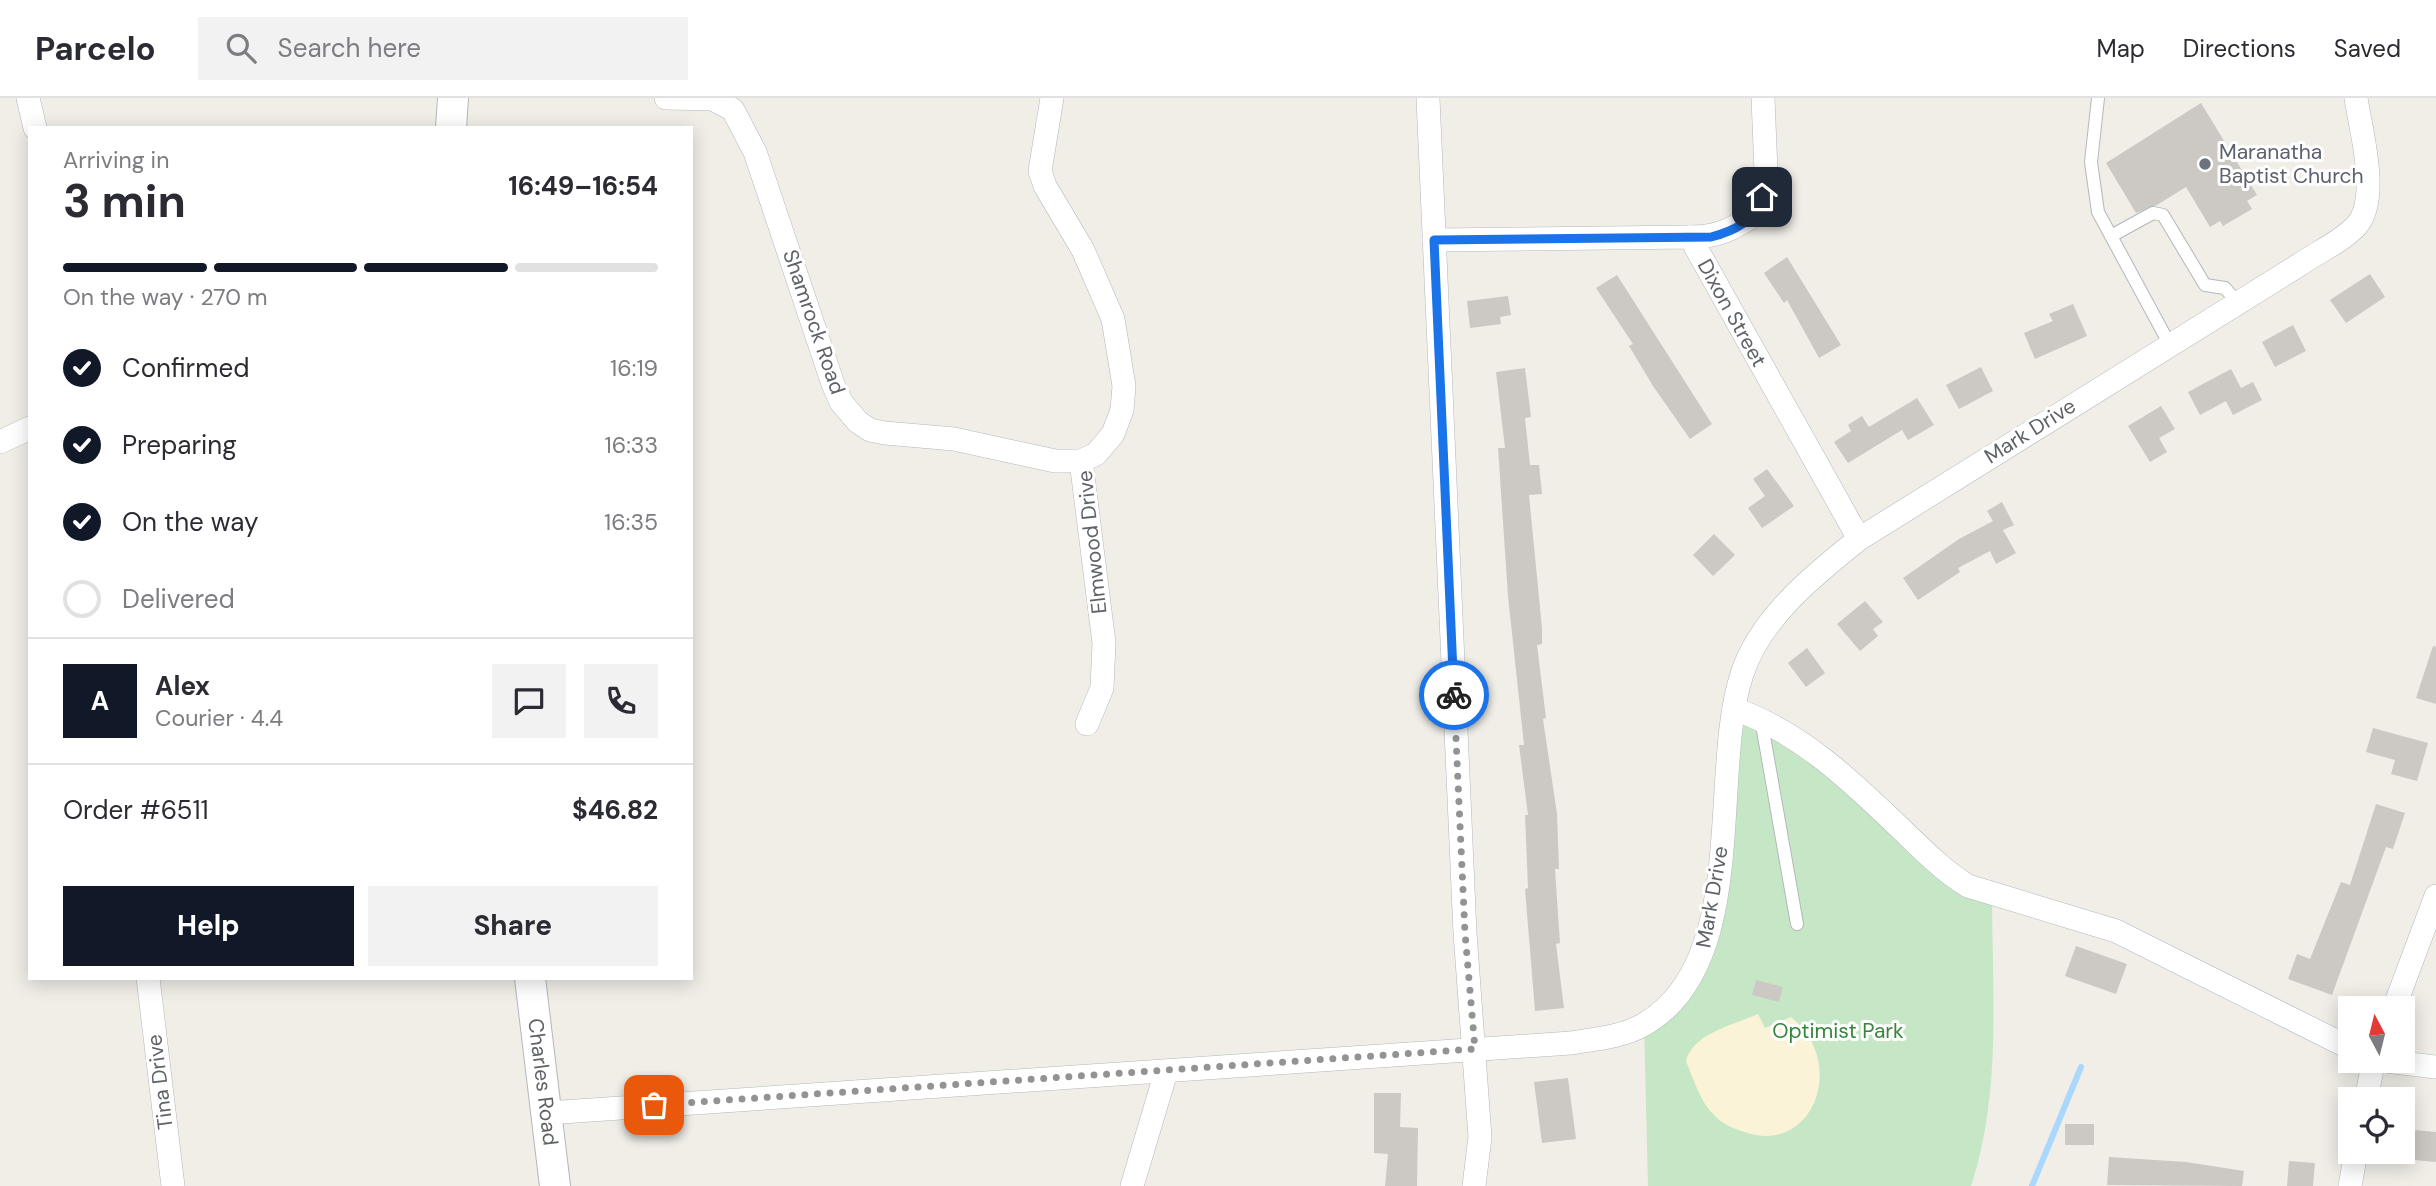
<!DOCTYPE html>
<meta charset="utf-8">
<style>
:root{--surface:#fff;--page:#f2f2f3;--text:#2b2b33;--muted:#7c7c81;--line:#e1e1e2;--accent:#111827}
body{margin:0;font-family:"DM Sans",sans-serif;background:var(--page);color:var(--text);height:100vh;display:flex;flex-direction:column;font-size:26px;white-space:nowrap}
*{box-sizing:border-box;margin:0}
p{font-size:23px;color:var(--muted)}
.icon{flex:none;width:38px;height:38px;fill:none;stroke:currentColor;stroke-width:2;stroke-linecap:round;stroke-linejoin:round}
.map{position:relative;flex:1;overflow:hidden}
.drawer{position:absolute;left:28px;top:28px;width:665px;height:854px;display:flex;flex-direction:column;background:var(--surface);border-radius:0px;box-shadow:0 4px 18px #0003}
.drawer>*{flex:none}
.needle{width:46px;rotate:353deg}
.controls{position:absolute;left:2338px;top:898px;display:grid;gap:14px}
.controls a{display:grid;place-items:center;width:77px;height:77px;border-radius:0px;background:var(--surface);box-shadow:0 4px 18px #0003;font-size:35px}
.pin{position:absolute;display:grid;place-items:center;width:60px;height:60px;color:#fff;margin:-30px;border-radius:14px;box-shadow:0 4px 10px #0006}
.courier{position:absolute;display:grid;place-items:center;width:70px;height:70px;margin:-35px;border:5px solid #1a73e8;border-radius:50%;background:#fff;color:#222;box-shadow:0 2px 9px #0007}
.summary em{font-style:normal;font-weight:700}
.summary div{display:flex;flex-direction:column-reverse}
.summary{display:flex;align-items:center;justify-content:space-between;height:119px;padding:0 35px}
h1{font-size:46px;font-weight:700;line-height:52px}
.bar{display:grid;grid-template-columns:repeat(4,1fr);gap:10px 7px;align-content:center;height:84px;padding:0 35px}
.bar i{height:9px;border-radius:5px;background:var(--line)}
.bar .selected{background:var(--accent)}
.bar p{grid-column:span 4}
.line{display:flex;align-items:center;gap:18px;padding:0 35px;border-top:2px solid var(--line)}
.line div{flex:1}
.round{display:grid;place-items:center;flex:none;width:74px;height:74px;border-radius:0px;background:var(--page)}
ol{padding:0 35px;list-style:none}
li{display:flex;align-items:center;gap:21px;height:77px}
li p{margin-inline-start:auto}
li .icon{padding:7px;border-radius:50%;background:var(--accent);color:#fff;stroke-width:4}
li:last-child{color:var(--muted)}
li i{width:38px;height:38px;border:4px solid var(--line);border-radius:50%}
.cta{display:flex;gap:14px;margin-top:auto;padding:14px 35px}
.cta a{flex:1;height:80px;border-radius:0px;background:var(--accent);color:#fff;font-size:28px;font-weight:700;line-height:80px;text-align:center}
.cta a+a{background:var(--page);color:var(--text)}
header{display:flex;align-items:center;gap:42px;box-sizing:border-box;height:98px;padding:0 35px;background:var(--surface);border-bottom:2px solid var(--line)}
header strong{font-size:33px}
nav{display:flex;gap:38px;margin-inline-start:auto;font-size:24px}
.search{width:490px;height:63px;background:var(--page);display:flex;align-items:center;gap:18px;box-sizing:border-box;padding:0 24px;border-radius:0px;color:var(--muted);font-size:26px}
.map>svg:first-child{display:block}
.green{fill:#c5e7c5}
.sand{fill:#faf3d8}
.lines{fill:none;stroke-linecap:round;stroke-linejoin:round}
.stream{stroke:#aad8fd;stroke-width:6}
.building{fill:#ccc9c4}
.service-casing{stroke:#b4b7bb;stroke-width:14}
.minor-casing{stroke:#b4b7bb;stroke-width:24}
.tertiary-casing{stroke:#b4b7bb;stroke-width:32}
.service{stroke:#fff;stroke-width:12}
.minor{stroke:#fff;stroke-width:23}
.tertiary{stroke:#fff;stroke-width:30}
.done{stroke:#929394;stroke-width:7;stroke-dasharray:0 12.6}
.route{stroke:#1a73e8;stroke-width:9}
.worship-dot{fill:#6b7280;stroke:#fff;stroke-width:2.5}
.labels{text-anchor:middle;stroke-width:6;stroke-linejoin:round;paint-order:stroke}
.worship-label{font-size:21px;fill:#5b616d;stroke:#fff;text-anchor:start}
.street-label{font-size:21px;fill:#5f6267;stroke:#fff}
.park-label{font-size:21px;fill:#37853c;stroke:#fff}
</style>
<header>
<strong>Parcelo</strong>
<div class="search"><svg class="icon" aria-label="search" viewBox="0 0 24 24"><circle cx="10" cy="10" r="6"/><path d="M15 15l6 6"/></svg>Search here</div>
<nav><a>Map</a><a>Directions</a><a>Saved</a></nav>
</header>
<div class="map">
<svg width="2436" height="1088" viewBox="0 0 2436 1088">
<rect width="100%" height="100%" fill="#f0eee7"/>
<path class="green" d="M1734,611L1761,620L1992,795C1992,892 2002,995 1971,1088H1648L1644,927L1692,878Z"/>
<path class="sand" d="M1758,916L1765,930L1791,919C1801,928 1809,936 1814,949C1833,993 1803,1049 1751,1036C1739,1033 1721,1026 1713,1016C1700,1003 1693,980 1686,963C1693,935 1734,927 1758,916Z"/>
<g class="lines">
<path class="stream" d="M2032,1088L2081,969"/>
</g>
<g class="building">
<path d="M2201,5L2257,97L2247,103L2252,111L2223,128L2220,123L2210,129L2186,89L2157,107L2136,115L2106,65Z"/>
<path d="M1787,159L1841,247L1819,260L1787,202L1784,205L1764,175Z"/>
<path d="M2370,176L2385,199L2346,225L2330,202Z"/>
<path d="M1617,177L1712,326L1690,341L1653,288L1629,248L1633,246L1596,190Z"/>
<path d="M1508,198L1511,217L1500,219L1501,226L1470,230L1467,203Z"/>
<path d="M2073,206L2087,238L2035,261L2024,235L2053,223L2049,216Z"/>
<path d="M2293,227L2306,253L2275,269L2262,244Z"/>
<path d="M1981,269L1993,293L1959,311L1946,287Z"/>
<path d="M1525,270L1531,319L1525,320L1530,367H1539L1542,396L1529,397L1542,530V546L1537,547L1546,620L1543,621L1557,716L1559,771H1555L1560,845L1556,846L1564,910L1535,913L1525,791L1528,790L1525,717H1528L1519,647H1524L1508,498L1498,350H1505L1496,274Z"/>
<path d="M2231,271L2241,290L2253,284L2262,302L2233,317L2226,303L2200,317L2188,294Z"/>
<path d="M1917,300L1934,327L1908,342L1902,332L1848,365L1834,344L1851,333L1848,327L1862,318L1869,329Z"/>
<path d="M2161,308L2175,331L2159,340L2167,354L2150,364L2128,328Z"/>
<path d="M1767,371L1794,408L1762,430L1748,410L1765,398L1753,381Z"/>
<path d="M2002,404L2014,427L2003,432L2016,455L1996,466L1990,453L1958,470L1960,474L1918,502L1903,480L1959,441L1993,423L1987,413Z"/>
<path d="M1714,436L1735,457L1713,478L1693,457Z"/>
<path d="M1865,503L1883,524L1873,531L1878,538L1860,553L1837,526Z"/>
<path d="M2433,548L2436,549V606L2416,600Z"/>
<path d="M1807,550L1825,575L1806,589L1788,565Z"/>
<path d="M2373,630L2428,645L2417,683L2391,676L2395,662L2366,654Z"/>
<path d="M2376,706L2405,715L2393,751L2386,749L2332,897L2288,881L2297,856L2310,861L2341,784L2350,787Z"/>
<path d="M2076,848L2127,866L2116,896L2065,878Z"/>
<path d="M1756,882L1783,889L1779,904L1752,897Z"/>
<path d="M1568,980L1576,1041L1542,1045L1534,984Z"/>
<path d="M1374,995H1401L1400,1029L1418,1030L1417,1088H1385L1388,1056L1374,1055Z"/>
<rect x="2065" y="1026" width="29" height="21"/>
<path d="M2403,1031L2436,1034V1064L2403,1061Z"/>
<path d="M2109,1059L2186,1064L2244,1073L2242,1088L2107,1087Z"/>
<path d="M2289,1063L2315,1065L2313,1088H2287Z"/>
</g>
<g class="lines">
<defs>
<g id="service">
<path d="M2098,0L2091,64L2098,114L2170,247"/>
<path d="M2111,138L2153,115L2163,117L2205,187L2225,190L2238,205"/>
<path d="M1761,621L1797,826"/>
</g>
<g id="minor">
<path d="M28,0L35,30"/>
<path d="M666,0L713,1L733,12L755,54L833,286L841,304L858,324L870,332L885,335L954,341L1055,363H1081L1096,356L1113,336L1122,312L1124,288L1113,221L1083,152L1045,88L1040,73L1052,0"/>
<path d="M1428,0L1465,835L1480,1039L1474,1088"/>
<path d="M1690,139C1719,139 1734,131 1758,114L1766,74L1763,0"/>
<path d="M1434,142L1690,139L1859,441"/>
<path d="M0,344L30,330"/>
<path d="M1081,363L1104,545L1102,590L1087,626"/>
<path d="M1734,611C1799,633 1850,682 1899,729C1921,750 1942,772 1968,788L2116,833L2350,950"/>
<path d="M148,880L173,1088"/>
<path d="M2394,910L2436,798"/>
<path d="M2377,962L2436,969"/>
<path d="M2366,1001L2374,962"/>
<path d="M547,1015L1571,945C1595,941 1622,939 1643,927C1751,866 1709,676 1742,576C1760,520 1815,476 1859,441L2299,167C2316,155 2343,143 2357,127C2380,100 2361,34 2356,0"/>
<path d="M1132,1088L1166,974"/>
<path d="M2350,1088L2356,1054"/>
</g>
<g id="tertiary">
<path d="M451,30L453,0"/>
<path d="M530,880L555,1088"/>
</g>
</defs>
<use href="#service" class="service-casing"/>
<use href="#minor" class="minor-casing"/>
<use href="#tertiary" class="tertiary-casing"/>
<use href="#service" class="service"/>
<use href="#minor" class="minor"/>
<use href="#tertiary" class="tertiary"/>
</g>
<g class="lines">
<path class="done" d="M654,1007L1475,951L1465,835L1454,597"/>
<path class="route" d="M1454,597L1434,142L1711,139C1734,133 1755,123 1762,99"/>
</g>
<circle class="worship-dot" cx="2205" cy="66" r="7"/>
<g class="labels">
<g class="worship-label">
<text x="2219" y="61">Maranatha<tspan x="2219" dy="24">Baptist Church</tspan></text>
</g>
<g class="street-label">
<text transform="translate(1732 215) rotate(61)" y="7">Dixon Street</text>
<text transform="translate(814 224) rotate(71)" y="7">Shamrock Road</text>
<text transform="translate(2030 333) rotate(-32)" y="7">Mark Drive</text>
<text transform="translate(1092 444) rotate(-96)" y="7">Elmwood Drive</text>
<text transform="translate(1712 799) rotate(-80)" y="7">Mark Drive</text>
<text transform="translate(160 984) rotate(-97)" y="7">Tina Drive</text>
<text transform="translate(543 984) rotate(83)" y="7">Charles Road</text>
</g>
<g class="park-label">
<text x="1838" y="940">Optimist Park</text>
</g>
</g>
</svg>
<div class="controls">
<a><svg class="needle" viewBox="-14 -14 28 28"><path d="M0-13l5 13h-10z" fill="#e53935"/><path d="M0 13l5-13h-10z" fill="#7c7c81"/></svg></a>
<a><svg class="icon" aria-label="locate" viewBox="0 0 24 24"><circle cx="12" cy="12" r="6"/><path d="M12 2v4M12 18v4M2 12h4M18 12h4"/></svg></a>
</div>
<div class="pin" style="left:654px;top:1007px;background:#ea580c"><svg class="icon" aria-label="bag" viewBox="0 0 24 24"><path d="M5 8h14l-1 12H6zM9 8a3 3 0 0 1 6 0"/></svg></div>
<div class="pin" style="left:1762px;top:99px;background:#1f2937"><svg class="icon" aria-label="home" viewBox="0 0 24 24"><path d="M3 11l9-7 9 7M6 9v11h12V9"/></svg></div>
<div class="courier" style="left:1454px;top:597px"><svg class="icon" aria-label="bike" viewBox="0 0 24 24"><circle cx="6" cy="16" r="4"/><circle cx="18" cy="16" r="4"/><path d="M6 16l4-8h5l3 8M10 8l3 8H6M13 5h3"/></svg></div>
<section class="drawer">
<div class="summary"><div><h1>3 min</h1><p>Arriving in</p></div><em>16:49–16:54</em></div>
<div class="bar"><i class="selected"></i><i class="selected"></i><i class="selected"></i><i></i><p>On the way · 270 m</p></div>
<ol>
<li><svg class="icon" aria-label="check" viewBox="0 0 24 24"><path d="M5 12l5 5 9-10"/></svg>Confirmed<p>16:19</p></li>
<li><svg class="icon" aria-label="check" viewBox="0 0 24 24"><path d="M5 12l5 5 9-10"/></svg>Preparing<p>16:33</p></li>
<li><svg class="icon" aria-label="check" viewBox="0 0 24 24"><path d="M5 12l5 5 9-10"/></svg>On the way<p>16:35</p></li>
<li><i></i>Delivered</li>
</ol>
<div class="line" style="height:126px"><b class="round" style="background:var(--accent);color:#fff">A</b><div><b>Alex</b><p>Courier · 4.4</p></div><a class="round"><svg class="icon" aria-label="chat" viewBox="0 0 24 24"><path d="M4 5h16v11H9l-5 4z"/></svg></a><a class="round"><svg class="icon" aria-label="phone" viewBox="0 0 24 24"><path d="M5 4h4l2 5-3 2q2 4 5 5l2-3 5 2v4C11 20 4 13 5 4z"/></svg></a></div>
<div class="line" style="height:91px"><div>Order #6511</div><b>$46.82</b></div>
<div class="cta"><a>Help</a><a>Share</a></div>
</section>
</div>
